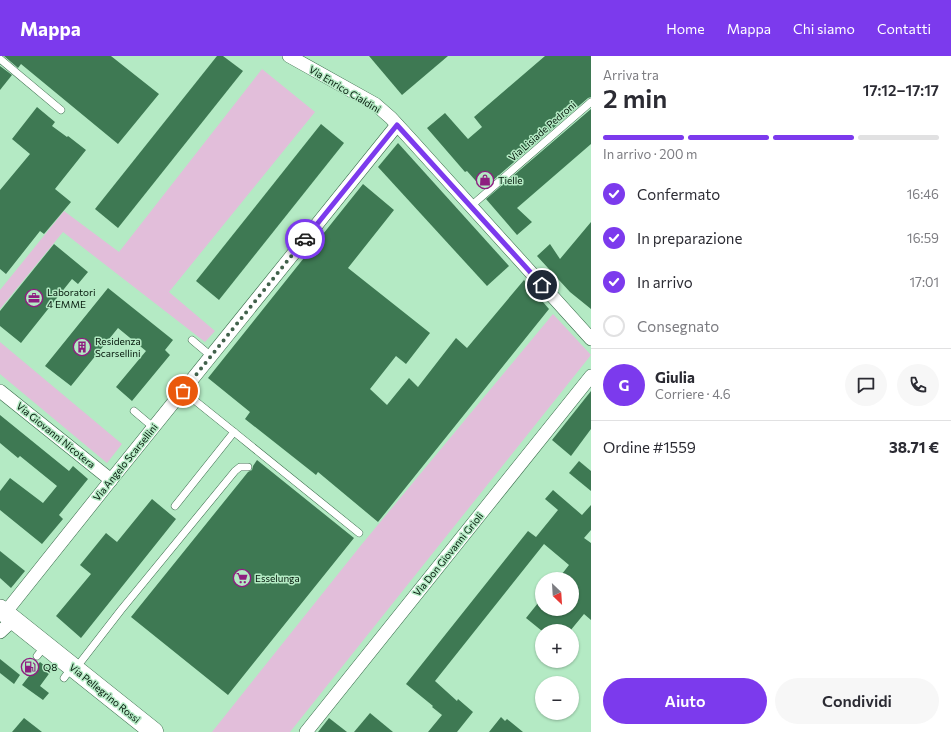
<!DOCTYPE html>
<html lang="it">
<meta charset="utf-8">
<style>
:root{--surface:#fff;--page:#f7f7f7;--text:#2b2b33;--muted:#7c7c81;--line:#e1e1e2;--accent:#7c3aed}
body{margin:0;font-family:Commissioner,sans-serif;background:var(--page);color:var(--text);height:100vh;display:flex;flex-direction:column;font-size:15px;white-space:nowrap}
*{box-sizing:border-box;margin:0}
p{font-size:13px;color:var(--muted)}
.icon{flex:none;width:22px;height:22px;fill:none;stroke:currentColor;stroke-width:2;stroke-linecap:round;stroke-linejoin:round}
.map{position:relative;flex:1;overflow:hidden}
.panel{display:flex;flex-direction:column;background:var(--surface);width:360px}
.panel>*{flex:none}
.needle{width:26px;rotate:155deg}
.tools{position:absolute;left:535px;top:516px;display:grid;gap:8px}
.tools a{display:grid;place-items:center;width:44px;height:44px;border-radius:50%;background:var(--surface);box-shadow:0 1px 3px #0004;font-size:20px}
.pin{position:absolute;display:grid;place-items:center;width:34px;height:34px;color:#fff;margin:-17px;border:2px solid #fff;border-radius:50%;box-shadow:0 1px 4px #0007}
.courier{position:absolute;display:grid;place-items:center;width:40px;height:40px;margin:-20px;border:3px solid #7c3aed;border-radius:50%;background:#fff;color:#222;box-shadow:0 1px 5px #0007}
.head em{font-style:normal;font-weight:600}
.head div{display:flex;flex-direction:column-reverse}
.head{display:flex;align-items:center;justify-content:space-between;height:68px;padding:0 12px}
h1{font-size:26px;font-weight:600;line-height:30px}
.bar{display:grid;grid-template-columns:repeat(4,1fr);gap:6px 4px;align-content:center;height:48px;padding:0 12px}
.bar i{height:5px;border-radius:3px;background:var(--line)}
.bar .active{background:var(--accent)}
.bar p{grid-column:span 4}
.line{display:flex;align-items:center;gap:10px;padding:0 12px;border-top:1px solid var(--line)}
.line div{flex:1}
.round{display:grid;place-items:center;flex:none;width:42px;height:42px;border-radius:21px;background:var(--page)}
ol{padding:0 12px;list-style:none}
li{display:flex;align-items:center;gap:12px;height:44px}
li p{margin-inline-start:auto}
li .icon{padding:4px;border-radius:50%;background:var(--accent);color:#fff;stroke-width:4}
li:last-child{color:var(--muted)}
li i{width:22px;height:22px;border:2px solid var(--line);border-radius:50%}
.action{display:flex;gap:8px;margin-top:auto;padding:8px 12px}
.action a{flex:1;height:46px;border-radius:24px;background:var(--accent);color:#fff;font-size:16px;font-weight:600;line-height:46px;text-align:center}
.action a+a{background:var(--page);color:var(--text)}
header{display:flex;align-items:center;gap:24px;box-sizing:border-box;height:56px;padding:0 20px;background:var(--accent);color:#fff}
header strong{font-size:19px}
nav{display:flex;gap:22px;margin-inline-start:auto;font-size:14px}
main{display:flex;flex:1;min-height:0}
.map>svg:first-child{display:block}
.green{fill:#e2beda}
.building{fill:#3e7953}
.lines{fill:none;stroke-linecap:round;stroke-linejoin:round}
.lane-casing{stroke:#376948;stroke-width:8}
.street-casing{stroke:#376948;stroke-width:14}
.secondary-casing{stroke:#376948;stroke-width:20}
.lane{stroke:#fff;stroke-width:7}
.street{stroke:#fff;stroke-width:13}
.secondary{stroke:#fff;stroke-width:19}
.done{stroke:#41614b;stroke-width:4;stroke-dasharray:0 7.2}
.route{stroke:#7c3aed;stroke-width:5}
.labels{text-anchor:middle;stroke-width:3;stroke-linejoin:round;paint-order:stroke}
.street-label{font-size:10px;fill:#03170a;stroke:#b4eac4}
.poi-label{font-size:10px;fill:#03170a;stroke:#b4eac4;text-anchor:start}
</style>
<header>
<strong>Mappa</strong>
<nav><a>Home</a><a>Mappa</a><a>Chi siamo</a><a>Contatti</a></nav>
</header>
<main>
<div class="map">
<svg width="591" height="676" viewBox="0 0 591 676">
<rect width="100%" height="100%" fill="#b4eac4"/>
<g class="green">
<path d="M262,13L315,56L169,236L215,275L205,286L63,176L0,253V234L64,155L119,196Z"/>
<path d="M553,258L591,299L290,676H212L362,488Z"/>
<path d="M0,286L122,388L107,407L0,318Z"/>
</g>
<g class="building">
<path d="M4,0H111L159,38L118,88L21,8L18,12Z"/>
<path d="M217,0H223L243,15L118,172L95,153Z"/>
<path d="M369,0H448L402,39Z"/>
<path d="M545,0H591V41L588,42L483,133L467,115L465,116L427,72L445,57L468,83L482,71L474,61Z"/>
<path d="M0,10L12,19L0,34Z"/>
<path d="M37,51L55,66L52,70L67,81L68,80L86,94L55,133L71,146L44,178L40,175L6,218L0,213V134L30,98L12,83Z"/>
<path d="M591,53V88L517,152L532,166L517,179L486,143Z"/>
<path d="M321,68L344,87L219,244L196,225Z"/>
<path d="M398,87L509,210L487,230L378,111Z"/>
<path d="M363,128L394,154L348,212L430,277L406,308L396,300L370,333L387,349L409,322L418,331L456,282L467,292L524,224L549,253L378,466L318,416L316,419L245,363L250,356L208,322Z"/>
<path d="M591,166V253L570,236L537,200L550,188L560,203Z"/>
<path d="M54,188L88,216L78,228L72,223L21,287L0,270V255Z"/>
<path d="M108,232L173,284L165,294L170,299L132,345L116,331L146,295L118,272L71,330L45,310Z"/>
<path d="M591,335V373L571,400L552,384Z"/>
<path d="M0,359L69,415L73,410L88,423L59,459L63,463L42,488L0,454V435L10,422L43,447L57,430L20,400L18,402L0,387Z"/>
<path d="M257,404L354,482L228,639L131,561L248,416L252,414L253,410Z"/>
<path d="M579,405L591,415V435L569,417Z"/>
<path d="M553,434L582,459L591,449V474L584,482L591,487V564L584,558L570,575H542L526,562L542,542V553H572V523H558L569,509L544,488L435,625L457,645L458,643L473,656L457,676H428L442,659L432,651L433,650L406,628L528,475L536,481L558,454L545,443Z"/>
<path d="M152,443L176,463L81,582L56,560L91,518L80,509L106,477L117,486Z"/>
<path d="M0,495L25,515L11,532L0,522Z"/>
<path d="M0,603L20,619L14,628L0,617Z"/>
<path d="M40,606L51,615L40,630L49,637L43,644L22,629Z"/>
<path d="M370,657L393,676H354Z"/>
<path d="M501,661L505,665L507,663L523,676H489Z"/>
<path d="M24,662L42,676H12Z"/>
<path d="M329,662L347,676H318Z"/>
</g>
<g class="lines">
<defs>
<g id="lane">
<path d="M0,3L61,54"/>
<path d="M471,150L591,46"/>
<path d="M192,284L211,300"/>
<path d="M134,355L153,371"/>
<path d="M234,376L359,477"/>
<path d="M175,450L234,376L183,335"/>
<path d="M37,600L45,590"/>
<path d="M76,612L121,554L235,415L240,411H248"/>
<path d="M64,622L72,611"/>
</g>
<g id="street">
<path d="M289,0L375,48L391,62L413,86L591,283"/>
<path d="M0,335L111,424"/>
<path d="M5,557L111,424L397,69"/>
<path d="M0,576L13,564"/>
<path d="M306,676L591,320"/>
</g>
<path id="secondary" d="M0,553L154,676"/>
</defs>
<use href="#lane" class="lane-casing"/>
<use href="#street" class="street-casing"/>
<use href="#secondary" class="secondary-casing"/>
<use href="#lane" class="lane"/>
<use href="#street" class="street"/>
<use href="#secondary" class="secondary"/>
</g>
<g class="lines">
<path class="done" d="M183,335L305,183"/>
<path class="route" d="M305,183L397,69L542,229"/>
</g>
<defs>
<symbol id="shop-ring" viewBox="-11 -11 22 22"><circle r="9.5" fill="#b4eac4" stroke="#8e1e80" stroke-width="1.5"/><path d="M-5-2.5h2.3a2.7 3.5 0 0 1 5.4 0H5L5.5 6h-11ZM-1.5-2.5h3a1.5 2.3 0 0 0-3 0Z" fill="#8e1e80"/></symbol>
<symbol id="office-ring" viewBox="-11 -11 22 22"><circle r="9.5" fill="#b4eac4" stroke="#8e1e80" stroke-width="1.5"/><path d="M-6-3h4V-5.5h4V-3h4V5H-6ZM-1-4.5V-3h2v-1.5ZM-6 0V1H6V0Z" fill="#8e1e80"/></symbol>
<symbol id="building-ring" viewBox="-11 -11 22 22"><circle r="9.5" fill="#b4eac4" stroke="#8e1e80" stroke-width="1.5"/><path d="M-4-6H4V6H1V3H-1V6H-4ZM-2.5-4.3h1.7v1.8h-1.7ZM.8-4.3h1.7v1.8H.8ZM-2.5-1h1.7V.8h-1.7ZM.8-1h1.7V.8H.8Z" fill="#8e1e80"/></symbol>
<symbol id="supermarket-ring" viewBox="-11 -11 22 22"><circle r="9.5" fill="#b4eac4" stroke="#8e1e80" stroke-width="1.5"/><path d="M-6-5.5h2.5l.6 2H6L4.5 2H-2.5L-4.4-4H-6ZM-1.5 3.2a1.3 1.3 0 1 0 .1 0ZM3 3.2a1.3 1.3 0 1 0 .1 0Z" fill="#8e1e80"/></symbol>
<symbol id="fuel-ring" viewBox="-11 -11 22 22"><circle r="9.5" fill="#b4eac4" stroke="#8e1e80" stroke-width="1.5"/><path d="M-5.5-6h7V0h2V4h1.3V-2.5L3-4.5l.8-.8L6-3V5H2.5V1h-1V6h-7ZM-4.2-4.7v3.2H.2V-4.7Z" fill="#8e1e80"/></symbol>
</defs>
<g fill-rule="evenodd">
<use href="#shop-ring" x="475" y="114" width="20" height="20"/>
<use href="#office-ring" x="24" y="232" width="20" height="20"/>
<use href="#building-ring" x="72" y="281" width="20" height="20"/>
<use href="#supermarket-ring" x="232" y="512" width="20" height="20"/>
<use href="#fuel-ring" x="20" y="601" width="20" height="20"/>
</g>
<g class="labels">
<g class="street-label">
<text transform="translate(345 33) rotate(31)" y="4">Via Enrico Cialdini</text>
<text transform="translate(542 75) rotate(-41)" y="4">Via Lisiade Pedroni</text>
<text transform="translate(56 379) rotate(39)" y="4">Via Giovanni Nicotera</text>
<text transform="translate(125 406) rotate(-51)" y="4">Via Angelo Scarsellini</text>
<text transform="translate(448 498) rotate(-51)" y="4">Via Don Giovanni Grioli</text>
<text transform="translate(105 637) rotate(39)" y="4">Via Pellegrino Rossi</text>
</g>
<g class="poi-label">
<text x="498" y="128">Tielle</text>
<text x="47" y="240">Laboratori<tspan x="47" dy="12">4 EMME</tspan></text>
<text x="95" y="289">Residenza<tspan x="95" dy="12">Scarsellini</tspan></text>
<text x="255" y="526">Esselunga</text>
<text x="43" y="615">Q8</text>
</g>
</g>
</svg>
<div class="tools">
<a><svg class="needle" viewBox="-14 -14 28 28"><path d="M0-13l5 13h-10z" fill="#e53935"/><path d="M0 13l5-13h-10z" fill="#7c7c81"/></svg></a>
<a>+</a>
<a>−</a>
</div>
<div class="pin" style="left:183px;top:335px;background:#ea580c"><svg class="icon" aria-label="bag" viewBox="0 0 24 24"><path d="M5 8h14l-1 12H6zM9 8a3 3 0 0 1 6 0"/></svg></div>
<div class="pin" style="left:542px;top:229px;background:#1f2937"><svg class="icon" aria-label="home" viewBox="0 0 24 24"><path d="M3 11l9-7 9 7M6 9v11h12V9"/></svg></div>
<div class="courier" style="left:305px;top:183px"><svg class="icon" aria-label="car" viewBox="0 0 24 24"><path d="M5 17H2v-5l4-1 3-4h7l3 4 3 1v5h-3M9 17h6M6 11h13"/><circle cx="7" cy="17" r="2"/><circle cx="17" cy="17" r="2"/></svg></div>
</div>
<section class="panel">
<div class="head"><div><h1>2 min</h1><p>Arriva tra</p></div><em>17:12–17:17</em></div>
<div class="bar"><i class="active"></i><i class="active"></i><i class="active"></i><i></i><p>In arrivo · 200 m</p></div>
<ol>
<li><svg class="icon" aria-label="check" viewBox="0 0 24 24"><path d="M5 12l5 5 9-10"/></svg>Confermato<p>16:46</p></li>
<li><svg class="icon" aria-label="check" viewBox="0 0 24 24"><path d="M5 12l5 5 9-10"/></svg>In preparazione<p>16:59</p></li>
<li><svg class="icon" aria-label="check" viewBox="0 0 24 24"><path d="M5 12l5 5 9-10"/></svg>In arrivo<p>17:01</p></li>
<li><i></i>Consegnato</li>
</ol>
<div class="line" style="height:72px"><b class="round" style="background:var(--accent);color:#fff">G</b><div><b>Giulia</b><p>Corriere · 4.6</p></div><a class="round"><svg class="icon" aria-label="chat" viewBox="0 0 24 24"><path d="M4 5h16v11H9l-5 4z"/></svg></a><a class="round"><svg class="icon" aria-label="phone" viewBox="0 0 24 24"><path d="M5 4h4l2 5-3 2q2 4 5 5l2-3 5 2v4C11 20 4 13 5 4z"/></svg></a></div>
<div class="line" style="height:52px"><div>Ordine #1559</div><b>38.71 €</b></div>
<div class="action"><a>Aiuto</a><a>Condividi</a></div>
</section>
</main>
